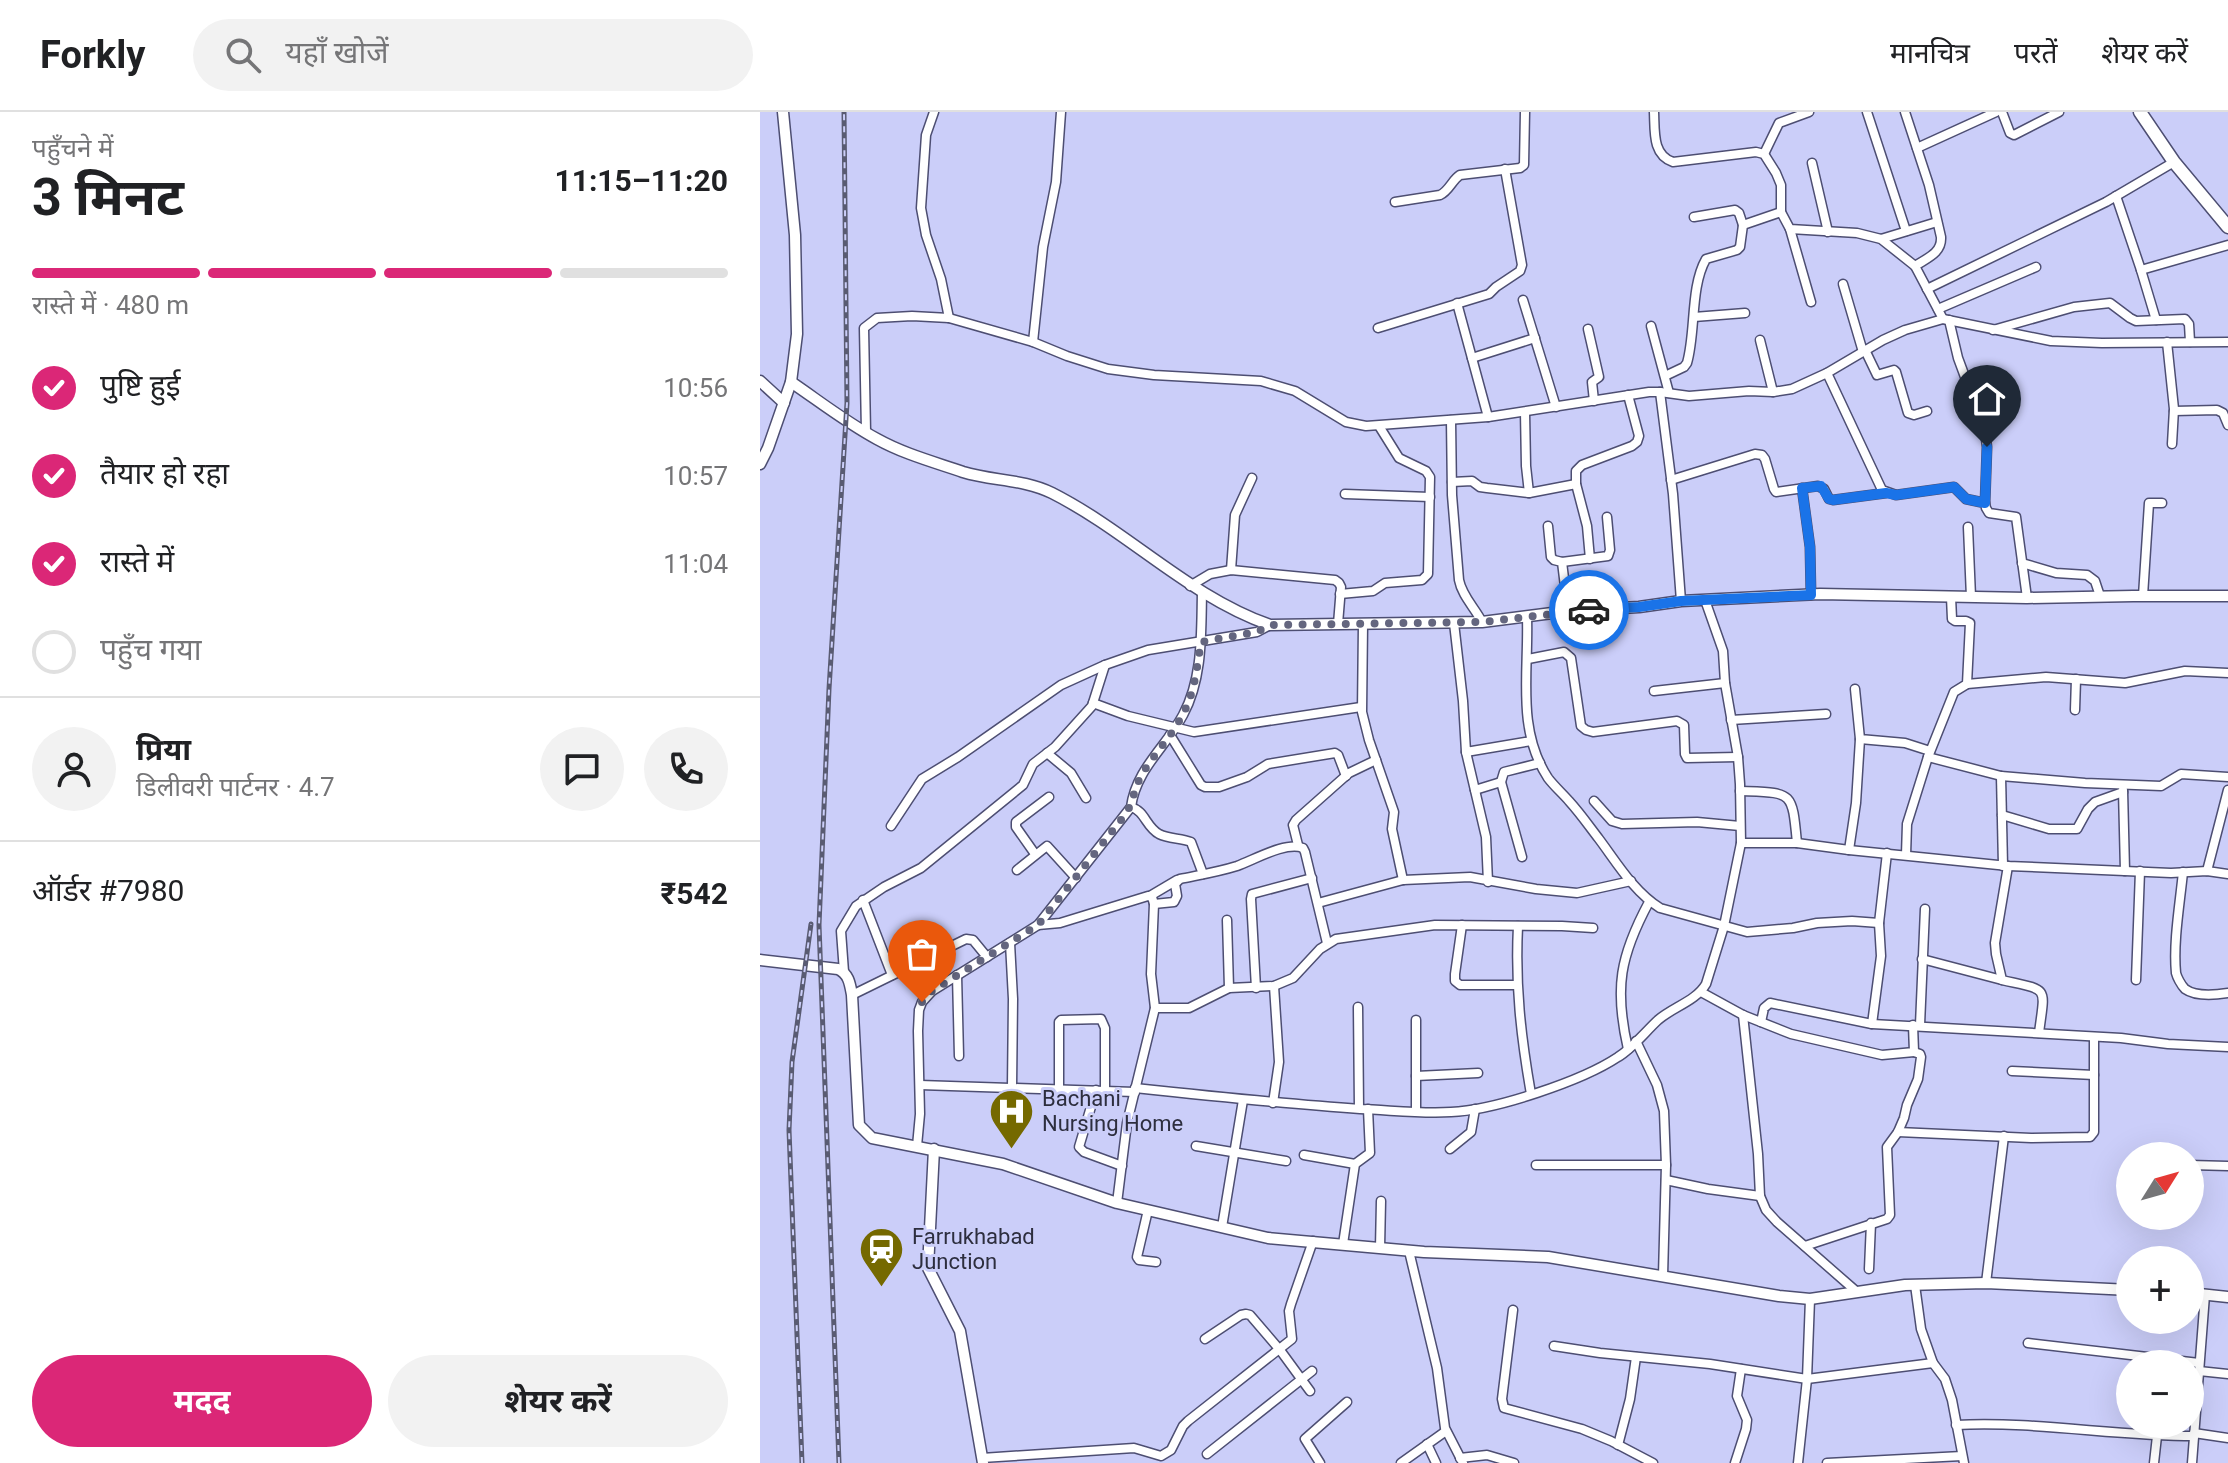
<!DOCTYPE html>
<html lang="hi">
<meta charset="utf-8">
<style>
:root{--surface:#fff;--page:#f2f2f2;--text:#202124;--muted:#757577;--line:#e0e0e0;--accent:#db2777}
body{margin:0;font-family:Roboto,"Noto Sans Devanagari",sans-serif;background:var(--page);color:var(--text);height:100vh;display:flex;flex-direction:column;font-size:30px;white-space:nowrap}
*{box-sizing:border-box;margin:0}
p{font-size:26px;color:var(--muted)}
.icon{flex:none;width:44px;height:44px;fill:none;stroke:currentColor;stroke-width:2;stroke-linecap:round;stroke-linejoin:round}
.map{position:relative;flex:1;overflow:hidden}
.details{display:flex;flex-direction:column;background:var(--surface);width:760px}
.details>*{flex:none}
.needle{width:52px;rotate:53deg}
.controls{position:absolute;left:1356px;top:1030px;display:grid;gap:16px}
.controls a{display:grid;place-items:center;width:88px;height:88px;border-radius:50%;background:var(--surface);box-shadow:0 8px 32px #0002;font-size:40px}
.pin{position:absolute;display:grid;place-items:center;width:68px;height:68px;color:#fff;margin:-82px -34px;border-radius:50% 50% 50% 0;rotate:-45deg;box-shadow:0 0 8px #0007}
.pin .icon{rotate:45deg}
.courier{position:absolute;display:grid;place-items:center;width:80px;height:80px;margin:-40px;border:6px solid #1a73e8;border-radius:50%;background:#fff;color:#222;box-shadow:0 2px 10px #0007}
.headline em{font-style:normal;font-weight:700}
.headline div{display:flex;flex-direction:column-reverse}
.headline{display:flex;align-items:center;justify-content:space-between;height:136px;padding:0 32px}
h1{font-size:52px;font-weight:700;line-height:60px}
.bar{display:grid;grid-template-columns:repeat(4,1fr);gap:12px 8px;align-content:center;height:96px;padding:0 32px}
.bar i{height:10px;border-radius:6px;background:var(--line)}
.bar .selected{background:var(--accent)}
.bar p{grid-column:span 4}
.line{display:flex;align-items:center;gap:20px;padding:0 32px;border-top:2px solid var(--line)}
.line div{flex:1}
.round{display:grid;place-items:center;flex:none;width:84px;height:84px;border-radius:42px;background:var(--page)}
ol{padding:0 32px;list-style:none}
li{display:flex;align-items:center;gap:24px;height:88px}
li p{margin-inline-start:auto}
li .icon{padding:8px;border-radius:50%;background:var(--accent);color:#fff;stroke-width:4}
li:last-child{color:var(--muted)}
li i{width:44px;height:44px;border:4px solid var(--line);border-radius:50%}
.action{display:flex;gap:16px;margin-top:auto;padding:16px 32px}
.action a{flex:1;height:92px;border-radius:48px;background:var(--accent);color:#fff;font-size:32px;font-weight:700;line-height:92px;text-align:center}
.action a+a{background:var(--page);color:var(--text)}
header{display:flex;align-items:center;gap:48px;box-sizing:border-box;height:112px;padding:0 40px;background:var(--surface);border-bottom:2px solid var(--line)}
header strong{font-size:38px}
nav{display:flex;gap:44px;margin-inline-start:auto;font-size:28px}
.search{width:560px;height:72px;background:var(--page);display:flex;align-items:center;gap:20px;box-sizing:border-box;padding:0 28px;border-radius:44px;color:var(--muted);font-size:30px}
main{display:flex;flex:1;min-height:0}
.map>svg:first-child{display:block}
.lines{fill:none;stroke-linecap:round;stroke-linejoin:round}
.minor-casing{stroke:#4d4e72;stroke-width:11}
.tertiary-casing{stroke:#4d4e72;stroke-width:13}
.secondary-casing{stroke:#4d4e72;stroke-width:15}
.minor{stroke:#fff;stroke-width:8}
.tertiary{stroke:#fff;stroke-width:10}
.secondary{stroke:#fff;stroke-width:12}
.rail-casing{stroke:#595b72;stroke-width:5}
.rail{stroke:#cbcef9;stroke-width:2;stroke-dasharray:6;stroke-linecap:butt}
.done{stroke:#64667f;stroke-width:8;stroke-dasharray:0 14.4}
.route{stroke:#1a73e8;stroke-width:10}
.labels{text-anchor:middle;stroke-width:6;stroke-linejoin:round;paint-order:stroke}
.poi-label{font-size:22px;fill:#2d2e3e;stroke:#cbcef9;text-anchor:start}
</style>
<header>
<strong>Forkly</strong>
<div class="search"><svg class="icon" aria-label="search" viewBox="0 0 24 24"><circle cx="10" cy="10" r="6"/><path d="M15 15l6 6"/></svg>यहाँ खोजें</div>
<nav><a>मानचित्र</a><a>परतें</a><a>शेयर करें</a></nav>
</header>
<main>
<section class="details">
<div class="headline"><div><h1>3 मिनट</h1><p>पहुँचने में</p></div><em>11:15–11:20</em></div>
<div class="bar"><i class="selected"></i><i class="selected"></i><i class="selected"></i><i></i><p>रास्ते में · 480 m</p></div>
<ol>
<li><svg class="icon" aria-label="check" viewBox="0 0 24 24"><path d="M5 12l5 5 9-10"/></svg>पुष्टि हुई<p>10:56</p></li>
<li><svg class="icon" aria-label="check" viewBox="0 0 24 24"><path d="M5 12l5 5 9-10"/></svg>तैयार हो रहा<p>10:57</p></li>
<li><svg class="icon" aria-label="check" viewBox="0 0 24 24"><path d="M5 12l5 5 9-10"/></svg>रास्ते में<p>11:04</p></li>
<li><i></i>पहुँच गया</li>
</ol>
<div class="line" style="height:144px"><a class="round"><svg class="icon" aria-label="person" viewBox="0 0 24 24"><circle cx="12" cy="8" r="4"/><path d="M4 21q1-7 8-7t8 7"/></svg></a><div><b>प्रिया</b><p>डिलीवरी पार्टनर · 4.7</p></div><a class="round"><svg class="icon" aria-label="chat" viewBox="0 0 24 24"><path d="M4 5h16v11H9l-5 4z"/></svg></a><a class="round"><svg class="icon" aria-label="phone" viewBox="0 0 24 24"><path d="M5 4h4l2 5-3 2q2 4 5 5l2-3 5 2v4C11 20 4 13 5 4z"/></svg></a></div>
<div class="line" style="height:104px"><div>ऑर्डर #7980</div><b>₹542</b></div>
<div class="action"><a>मदद</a><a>शेयर करें</a></div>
</section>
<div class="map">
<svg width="1468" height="1351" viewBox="0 0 1468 1351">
<rect width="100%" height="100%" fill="#cbcef9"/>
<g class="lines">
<defs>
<g id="minor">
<path d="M174,0L166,23L161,96L166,123L181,167L189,206"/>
<path d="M894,0C895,19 892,43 913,50L996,40L1004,42L1016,61L1021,73V100L1030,117L1097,121L1121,127L1155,154"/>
<path d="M1107,0L1146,119"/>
<path d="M1242,0L1250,21L1254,23L1299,0"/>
<path d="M1157,36L1236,0"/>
<path d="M1004,42L1019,11L1049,0"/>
<path d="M1052,51L1068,120"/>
<path d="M1356,84L1381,158L1396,208"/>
<path d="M635,90L680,83C689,79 692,68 700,63L760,56L764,53L765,0"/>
<path d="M934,105L975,98L979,101L983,113"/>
<path d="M1030,117L1051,190"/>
<path d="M1121,127L1177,110"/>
<path d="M1381,158L1468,133"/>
<path d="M1083,172L1103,240"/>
<path d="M1167,177L1346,90L1414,50"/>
<path d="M763,188L796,295"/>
<path d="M697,191L728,305"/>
<path d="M1178,197L1276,155"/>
<path d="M934,205L985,201"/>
<path d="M1183,207L1291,229L1342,231L1468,230"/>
<path d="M1189,208L1198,246L1225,319L1227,335L1225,391"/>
<path d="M891,214L909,281"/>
<path d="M618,216L729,182L736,175L760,159L762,153L745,57"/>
<path d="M828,217L839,265L832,270L834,289"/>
<path d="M1233,218L1314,195L1350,191L1370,206L1376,209L1425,207L1429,212L1430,230"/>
<path d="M1000,228L1013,280"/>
<path d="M273,230L283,135L296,70L301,0"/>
<path d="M1407,230L1414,297L1412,332"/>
<path d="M1105,238L1117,263L1134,258L1136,260L1148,301L1154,303L1167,299"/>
<path d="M712,246L775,226"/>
<path d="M1067,261L1122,378L1136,383L1194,375L1206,387L1225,391L1226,396L1229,401L1256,405L1267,486"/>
<path d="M905,264L924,255L927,251C936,220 930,175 946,147L977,138L980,135L983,113L1021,100"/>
<path d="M900,280L929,284L989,279L1013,280L1032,277L1067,261L1123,228L1145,218L1183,207L1155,154C1167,146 1182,141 1181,125L1169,73L1145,0"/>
<path d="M1414,299L1457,298L1463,301L1468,313"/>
<path d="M765,300L766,354L769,381"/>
<path d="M691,308L692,383L699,468C702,484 715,496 722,510"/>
<path d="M106,320L104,216L117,206L152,204L189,206L273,230L307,244L348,257L394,263L501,269L535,279L586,310L606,314L728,305L889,280H900L913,382L921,489"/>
<path d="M911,368L995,342L1002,343L1005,347L1014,377L1016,380L1058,374L1064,377L1069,387L1073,388L1126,381"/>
<path d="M692,370L712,369L720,375L727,376L769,381L816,372"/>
<path d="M1042,376L1050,435L1051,483"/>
<path d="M585,382L670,385"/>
<path d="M788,414L791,445L794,448L802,450L808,499"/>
<path d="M1208,415L1211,485"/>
<path d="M830,447L827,414L816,372V359L822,353L872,334L877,330L879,324L868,283"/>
<path d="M802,450L848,444L850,438L847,405"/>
<path d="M1262,451L1296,461L1327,463L1335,469L1340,484"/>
<path d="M471,458L475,403L492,366"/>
<path d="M430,474L450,462L471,458L575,468L579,471L581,475L578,512"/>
<path d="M580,482L613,479L625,471L662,468L668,462L670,365L666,359L639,346L619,314"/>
<path d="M1383,484L1389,391H1402"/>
<path d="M767,505C769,560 756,617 788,666C794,674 802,681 809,689C820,701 829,714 839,727C857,751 874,780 900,796L987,820L1033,816L1057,811L1092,809L1119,811"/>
<path d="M694,511L703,589L706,640L771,629"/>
<path d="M603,512L602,600L609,628L634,700L632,717L643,768"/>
<path d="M768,547L804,540L811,546L821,614L826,618L833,620L917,609L924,613L925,642L927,646L978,645"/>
<path d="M1207,572L1286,565L1365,571L1425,559L1468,561"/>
<path d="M1095,577L1100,627L1145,631L1170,639"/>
<path d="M894,579L965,571"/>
<path d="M333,591L368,604L434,620L601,595"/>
<path d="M1315,598L1316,567"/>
<path d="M971,608L1066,602"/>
<path d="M410,623L441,673L445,675H459L487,665L508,652L575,641L578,643L586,664"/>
<path d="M706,640L726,725L728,770"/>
<path d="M287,641L311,661L326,686"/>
<path d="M1168,645L1241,664L1325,671L1401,674L1421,662L1468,665"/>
<path d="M1241,664L1243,754"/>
<path d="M715,678L741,670"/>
<path d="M1363,678L1365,759"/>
<path d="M980,679C1033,681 1032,678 1037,731"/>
<path d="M834,689L852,709L862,712L937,710L980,714"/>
<path d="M371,695C385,699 386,715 399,722C409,727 421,726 431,730L443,762"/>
<path d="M1242,703L1289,717H1317L1328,697L1335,690L1363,680"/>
<path d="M131,714L162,667L198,645L301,573L345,553L388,538L497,520L510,513"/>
<path d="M981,731H1037L1089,738L1248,754L1411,761L1447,759L1468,762"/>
<path d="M538,733L533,713L536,708L589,661L616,648"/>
<path d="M1089,738L1096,691L1100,627"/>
<path d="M275,742L256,715V710L289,685"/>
<path d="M1146,743L1147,712L1168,645L1194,580L1207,572L1210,511L1206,509H1195L1192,507L1191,485"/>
<path d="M762,745L741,670L744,660L780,651"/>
<path d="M1248,754L1235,831L1236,842L1242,868C1290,879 1285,873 1279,921"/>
<path d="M257,758L287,734L316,766"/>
<path d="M1447,759L1468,678"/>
<path d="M1423,760C1420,791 1413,830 1416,861C1417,865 1421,873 1425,877C1436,885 1455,883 1468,881"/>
<path d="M390,784L417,768"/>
<path d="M103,788L132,863"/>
<path d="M558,791L643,768L710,765L776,777L817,781L871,769"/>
<path d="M394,792L414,790L417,784L415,772L420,767C439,763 458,760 477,754C494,748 526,729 543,736L545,740L567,831"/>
<path d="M467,808L469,876"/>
<path d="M278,813L300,811L388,784L392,785L394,792L391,862L395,896L367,1011L357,1091"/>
<path d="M702,813L695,862V869L700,873H757"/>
<path d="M758,814C755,873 761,925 771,982"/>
<path d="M250,831L253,887L252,975"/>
<path d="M1162,847L1242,868"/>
<path d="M84,860L81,819L96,794L124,775L161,756L263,673L273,652L295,635L332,594L345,553"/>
<path d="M197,863L199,944"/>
<path d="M1376,868L1380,759"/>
<path d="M496,876L491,787L492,782L552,766"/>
<path d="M941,880L983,903L1031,922L1122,943L1154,940L1153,913"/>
<path d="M92,883L206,827L213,828L227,845"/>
<path d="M598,895L599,996"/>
<path d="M395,896H429L469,876L514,874L533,866L560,837L576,827L675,813L802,814L833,816"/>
<path d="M983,903L998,1042L1000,1084L1006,1098L1017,1110L1097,1180"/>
<path d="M1001,910L1004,896L1010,891L1112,912L1361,926L1408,932L1468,935"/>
<path d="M1112,912L1121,844L1119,811L1127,741"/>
<path d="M1160,913L1165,797"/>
<path d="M876,929L897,973L904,999L906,1053L903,1164"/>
<path d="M868,937C854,876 860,844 889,790"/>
<path d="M1252,959L1334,963"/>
<path d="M656,964L718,961"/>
<path d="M160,973L375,980"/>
<path d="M375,976C450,984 525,992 600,997C630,998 661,1002 691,1000C735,998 822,969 858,945C873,936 885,920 898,908C913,895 936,889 946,872L964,814L981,731L980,672L978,645L965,571L963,539L945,488"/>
<path d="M299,977V910L301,908L341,907L345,916V979"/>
<path d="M336,978L319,1035L324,1040L362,1054"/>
<path d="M513,991L519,950L514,874"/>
<path d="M656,999V908"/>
<path d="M1138,1020L1271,1026L1330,1025L1334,1020V925"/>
<path d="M157,1034L160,1002L158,919L159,898L162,890L172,879L278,813L371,695C376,657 406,635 423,603C443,566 441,522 442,481"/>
<path d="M436,1034L526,1049"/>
<path d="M690,1037L711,1020L715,997"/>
<path d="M544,1043L595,1052"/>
<path d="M776,1053H906"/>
<path d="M1430,1053L1468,1054"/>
<path d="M906,1068L948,1077L1000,1084"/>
<path d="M388,1098L377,1145L379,1148L396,1150"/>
<path d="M462,1115L483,988"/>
<path d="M583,1132L595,1052L610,1041L608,997"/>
<path d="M1045,1134L1127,1107L1130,1103L1127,1035L1138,1020L1144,1006L1147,993L1158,967L1161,945L1160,942L1154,940"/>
<path d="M620,1136L621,1089"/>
<path d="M649,1139L677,1256L685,1316L703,1351"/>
<path d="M1109,1157L1111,1111"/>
<path d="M1226,1171L1244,1024"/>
<path d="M1155,1173L1161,1217L1173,1251L1185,1267L1192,1288L1204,1351"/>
<path d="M753,1198L742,1287L744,1296L822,1317L851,1329L893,1351"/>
<path d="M445,1227L481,1203L486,1202L490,1203L520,1238L550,1279"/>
<path d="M1268,1231L1439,1251"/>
<path d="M794,1234L840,1241L950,1252L1047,1267L1173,1251"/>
<path d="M1439,1259L1468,1262"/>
<path d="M1196,1313C1276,1309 1354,1324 1434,1324"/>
<path d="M1434,1321L1468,1326"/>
<path d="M667,1332L676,1351"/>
<path d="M858,1333L870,1287L876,1245"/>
<path d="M447,1342L552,1259"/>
<path d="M222,1346L374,1336L401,1344L411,1338L423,1314L428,1309L532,1227L529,1199L531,1192L553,1129"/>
<path d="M700,1346L727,1343L754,1351"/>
<path d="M560,1351L545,1327L587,1290"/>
<path d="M641,1351L686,1319"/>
<path d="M975,1351L986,1317L987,1308L977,1284L981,1257"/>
<path d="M1038,1351L1047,1267L1050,1187"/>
<path d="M1067,1351L1202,1344"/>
<path d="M1394,1351L1397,1324"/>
<path d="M1432,1351L1445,1183"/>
</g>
<g id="tertiary">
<path d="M0,269L24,291"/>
<path d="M31,270C59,289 87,311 117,327C144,342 174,350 203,360C232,369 264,367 292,381C369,420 428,484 510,513L722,510L808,499L879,495L921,489L1060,482L1267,486L1373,484H1468"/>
<path d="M0,352L8,336L31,270L37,222L35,123L23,0"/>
<path d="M0,848L78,857C89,862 90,872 92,883L99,1013L112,1026L243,1052L357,1091L508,1126L664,1140L788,1145L1019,1184L1050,1187L1145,1173L1226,1171L1370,1178"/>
<path d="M174,1037L168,1156L200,1219L223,1351"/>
<path d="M1430,1181L1468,1185"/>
</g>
<path id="secondary" d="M1380,0L1414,50L1468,115"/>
</defs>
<use href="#minor" class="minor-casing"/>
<use href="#tertiary" class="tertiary-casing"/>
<use href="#secondary" class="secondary-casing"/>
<use href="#minor" class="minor"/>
<use href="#tertiary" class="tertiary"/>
<use href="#secondary" class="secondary"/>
<defs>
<g id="rail">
<path d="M42,1351L29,1018L32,950L51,812"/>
<path d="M79,1351L59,813L69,577L87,291L84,0"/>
</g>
</defs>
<use href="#rail" class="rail-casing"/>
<use href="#rail" class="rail"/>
</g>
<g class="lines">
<path class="done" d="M162,890L172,879L278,813L365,703C373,691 374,677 381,664C394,642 412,624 423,602C435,580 437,554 441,530L497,520L510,513L722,510L829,498"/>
<path class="route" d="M829,498L879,495L921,489L1051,483L1050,435L1042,376L1061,374L1069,387L1073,388L1126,381L1136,383L1194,375L1206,387L1225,391L1227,335"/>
</g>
<defs>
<symbol id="hospital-pin" viewBox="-11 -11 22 30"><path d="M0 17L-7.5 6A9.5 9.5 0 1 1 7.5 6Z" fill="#756900" stroke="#cbcef9"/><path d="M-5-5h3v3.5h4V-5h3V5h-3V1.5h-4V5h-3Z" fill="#fff"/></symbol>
<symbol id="station-pin" viewBox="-11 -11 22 30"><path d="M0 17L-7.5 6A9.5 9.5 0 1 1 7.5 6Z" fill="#756900" stroke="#cbcef9"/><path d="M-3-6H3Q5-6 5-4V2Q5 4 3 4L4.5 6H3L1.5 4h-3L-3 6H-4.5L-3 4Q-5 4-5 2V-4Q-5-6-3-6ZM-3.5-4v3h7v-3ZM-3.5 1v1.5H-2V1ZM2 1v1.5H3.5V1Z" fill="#fff"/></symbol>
</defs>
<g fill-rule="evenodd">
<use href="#hospital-pin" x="226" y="974" width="51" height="69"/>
<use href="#station-pin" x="96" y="1112" width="51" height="69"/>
</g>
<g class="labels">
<g class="poi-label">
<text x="282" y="994">Bachani<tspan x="282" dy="25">Nursing Home</tspan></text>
<text x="152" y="1132">Farrukhabad<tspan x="152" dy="25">Junction</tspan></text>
</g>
</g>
</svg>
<div class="controls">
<a><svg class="needle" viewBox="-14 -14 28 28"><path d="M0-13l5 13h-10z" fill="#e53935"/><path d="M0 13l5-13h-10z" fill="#757577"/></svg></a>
<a>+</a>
<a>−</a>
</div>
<div class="pin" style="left:162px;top:890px;background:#ea580c"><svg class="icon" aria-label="bag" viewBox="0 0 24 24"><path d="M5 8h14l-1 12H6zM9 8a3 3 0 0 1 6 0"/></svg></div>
<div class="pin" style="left:1227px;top:335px;background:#1f2937"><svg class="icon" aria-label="home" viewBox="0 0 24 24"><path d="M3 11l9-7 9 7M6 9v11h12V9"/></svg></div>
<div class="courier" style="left:829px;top:498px"><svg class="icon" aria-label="car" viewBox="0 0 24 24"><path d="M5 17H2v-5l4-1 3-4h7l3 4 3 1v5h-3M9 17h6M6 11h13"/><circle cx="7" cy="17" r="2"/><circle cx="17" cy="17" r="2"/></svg></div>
</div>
</main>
